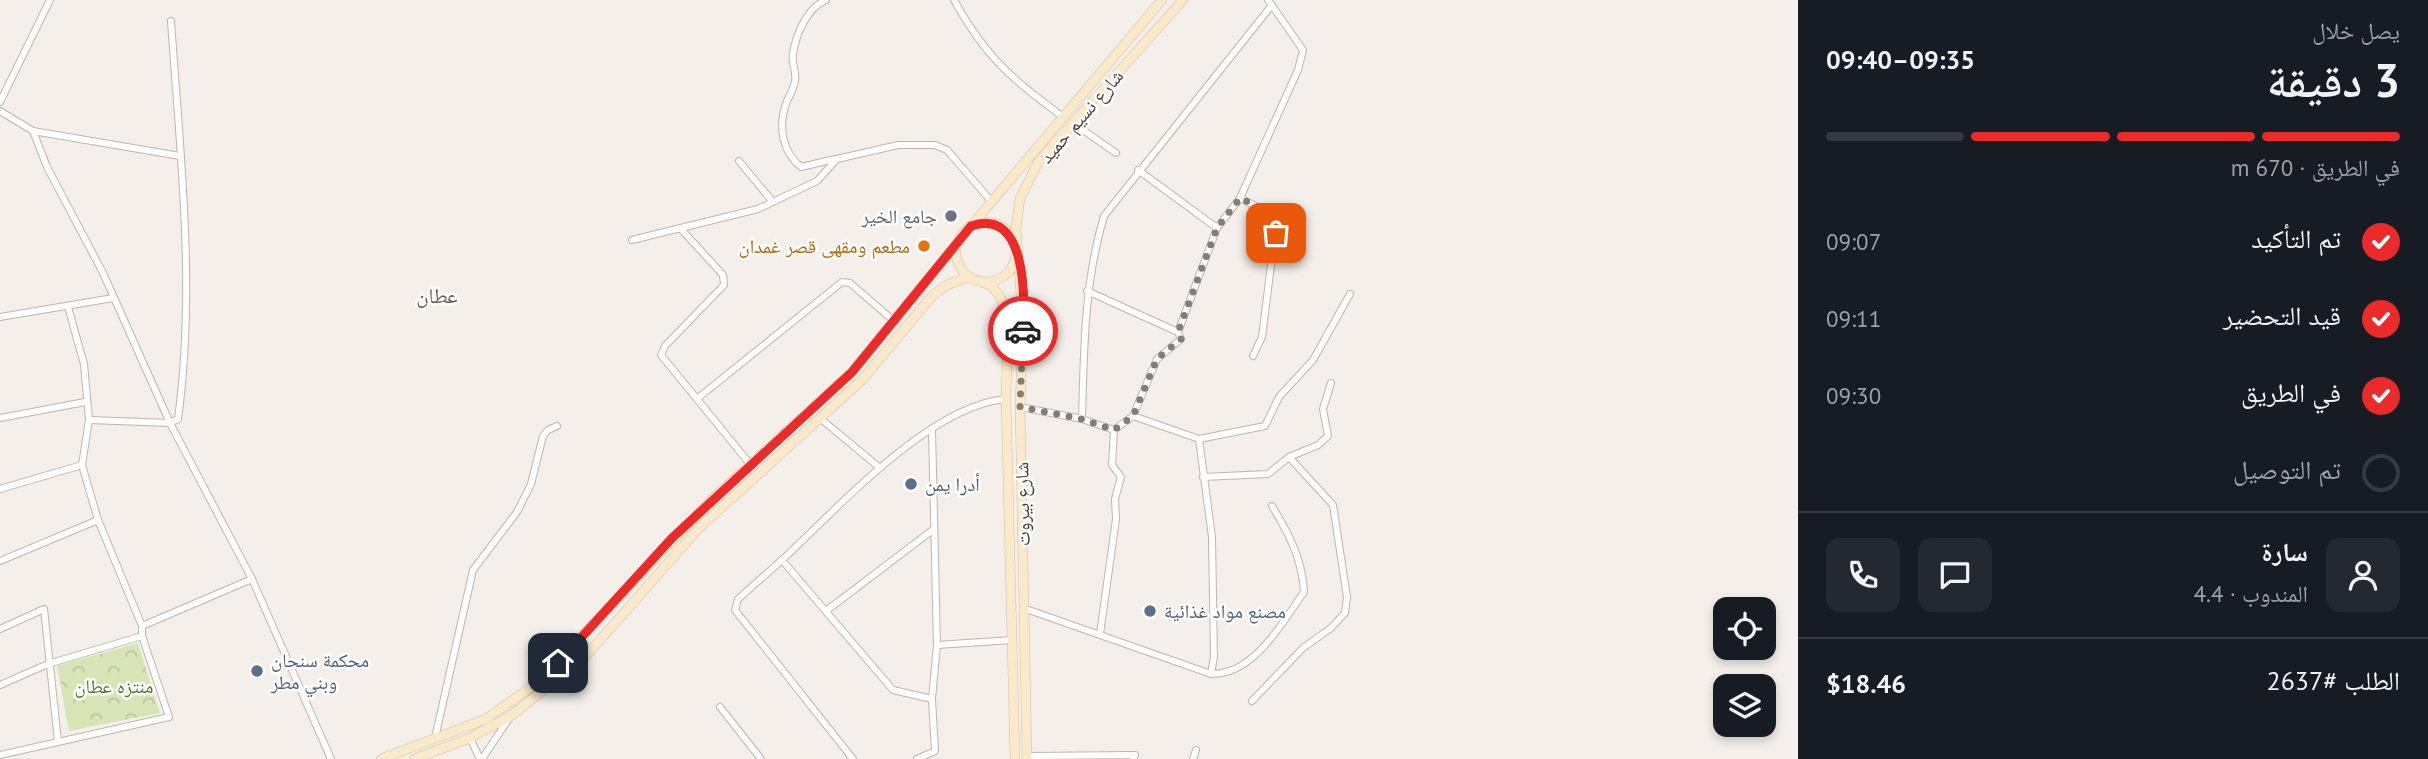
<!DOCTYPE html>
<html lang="ar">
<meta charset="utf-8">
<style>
:root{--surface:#171b24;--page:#242831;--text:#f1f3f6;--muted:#9ea1a6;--line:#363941;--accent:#eb2a2a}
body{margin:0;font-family:"PT Sans","Noto Naskh Arabic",sans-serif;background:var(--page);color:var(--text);direction:rtl;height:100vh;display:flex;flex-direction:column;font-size:26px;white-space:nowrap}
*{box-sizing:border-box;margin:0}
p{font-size:23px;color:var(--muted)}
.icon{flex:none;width:38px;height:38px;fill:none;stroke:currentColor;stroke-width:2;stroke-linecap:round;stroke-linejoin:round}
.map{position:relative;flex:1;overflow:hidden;direction:ltr}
.details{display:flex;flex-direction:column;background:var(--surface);width:630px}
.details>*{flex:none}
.controls{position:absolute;left:1713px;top:597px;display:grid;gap:14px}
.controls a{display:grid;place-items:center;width:63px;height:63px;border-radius:14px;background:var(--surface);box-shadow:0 4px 10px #0003;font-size:35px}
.pin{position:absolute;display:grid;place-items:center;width:60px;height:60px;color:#fff;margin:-30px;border-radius:14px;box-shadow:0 4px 10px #0006}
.courier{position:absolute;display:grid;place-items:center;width:70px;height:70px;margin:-35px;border:5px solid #eb2a2a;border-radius:50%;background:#fff;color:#222;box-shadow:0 2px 9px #0007}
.head em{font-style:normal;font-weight:600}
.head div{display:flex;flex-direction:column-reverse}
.head{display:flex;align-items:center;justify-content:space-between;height:119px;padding:0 28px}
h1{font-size:46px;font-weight:600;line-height:52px}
.bar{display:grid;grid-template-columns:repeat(4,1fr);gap:10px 7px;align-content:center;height:84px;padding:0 28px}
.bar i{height:9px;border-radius:5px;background:var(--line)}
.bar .active{background:var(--accent)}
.bar p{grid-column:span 4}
.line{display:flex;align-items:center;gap:18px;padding:0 28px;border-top:2px solid var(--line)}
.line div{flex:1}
.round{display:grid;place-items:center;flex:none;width:74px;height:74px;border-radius:14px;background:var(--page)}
ol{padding:0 28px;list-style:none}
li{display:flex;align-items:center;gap:21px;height:77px}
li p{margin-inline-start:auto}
li .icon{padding:7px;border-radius:50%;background:var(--accent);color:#fff;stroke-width:4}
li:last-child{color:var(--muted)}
li i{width:38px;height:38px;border:4px solid var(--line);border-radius:50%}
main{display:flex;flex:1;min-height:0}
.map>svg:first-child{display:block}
.park{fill:url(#park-crowns)}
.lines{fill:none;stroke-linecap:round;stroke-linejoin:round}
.street-casing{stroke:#bfb5ad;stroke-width:8}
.secondary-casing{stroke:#d3be9e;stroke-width:10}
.street{stroke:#fff;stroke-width:6}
.secondary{stroke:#fbe9cc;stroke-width:9}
.done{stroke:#847d76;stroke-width:7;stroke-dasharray:0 12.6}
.route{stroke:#eb2a2a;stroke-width:9}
.worship-dot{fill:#6b7280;stroke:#fff;stroke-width:2.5}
.food-dot{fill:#e8710a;stroke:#fff;stroke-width:2.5}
.service-dot{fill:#5c6f8a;stroke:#fff;stroke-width:2.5}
.labels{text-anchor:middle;stroke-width:5;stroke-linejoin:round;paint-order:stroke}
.street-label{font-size:19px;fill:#473f38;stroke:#fff}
.worship-label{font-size:19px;fill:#5b616d;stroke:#fff;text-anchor:end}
.food-label{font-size:19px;fill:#c56008;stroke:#fff;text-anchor:end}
.service-label{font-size:19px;fill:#4e5e75;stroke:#fff;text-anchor:start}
.park-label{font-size:19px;fill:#54752f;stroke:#fff}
.neighbourhood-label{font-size:21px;fill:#695b50;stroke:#fff}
</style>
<main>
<section class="details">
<div class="head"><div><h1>3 دقيقة</h1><p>يصل خلال</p></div><em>09:35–09:40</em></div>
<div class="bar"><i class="active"></i><i class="active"></i><i class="active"></i><i></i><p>في الطريق · 670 m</p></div>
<ol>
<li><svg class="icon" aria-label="check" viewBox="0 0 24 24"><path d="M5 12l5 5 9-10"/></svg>تم التأكيد<p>09:07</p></li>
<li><svg class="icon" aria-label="check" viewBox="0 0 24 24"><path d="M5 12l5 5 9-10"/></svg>قيد التحضير<p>09:11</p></li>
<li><svg class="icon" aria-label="check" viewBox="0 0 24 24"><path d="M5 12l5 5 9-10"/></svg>في الطريق<p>09:30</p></li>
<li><i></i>تم التوصيل</li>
</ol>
<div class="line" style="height:126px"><a class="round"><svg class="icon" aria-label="person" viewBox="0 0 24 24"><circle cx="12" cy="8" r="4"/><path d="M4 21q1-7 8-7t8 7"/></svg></a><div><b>سارة</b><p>المندوب · 4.4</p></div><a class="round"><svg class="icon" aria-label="chat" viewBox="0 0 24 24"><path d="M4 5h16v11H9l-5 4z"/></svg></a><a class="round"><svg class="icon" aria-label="phone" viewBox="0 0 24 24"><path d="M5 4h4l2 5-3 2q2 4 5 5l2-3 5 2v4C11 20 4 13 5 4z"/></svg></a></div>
<div class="line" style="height:91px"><div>الطلب #2637</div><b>$18.46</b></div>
</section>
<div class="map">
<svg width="1798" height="759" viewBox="0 0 1798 759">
<defs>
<pattern id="park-crowns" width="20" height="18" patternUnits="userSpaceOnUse" patternTransform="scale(1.75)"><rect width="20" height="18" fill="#d7e5b6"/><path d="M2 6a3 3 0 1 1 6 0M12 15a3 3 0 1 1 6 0" fill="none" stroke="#bac69d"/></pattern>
</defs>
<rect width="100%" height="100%" fill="#f4efea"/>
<path class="park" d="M138,643L160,713L69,731L57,666Z"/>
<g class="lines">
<defs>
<g id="street">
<path d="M826,0C807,8 796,34 793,54C791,63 797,72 795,81C794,88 790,95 787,101C778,124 781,151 801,167L835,159"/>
<path d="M954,0C987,59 1010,77 1063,117"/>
<path d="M0,102L50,0"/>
<path d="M0,111L33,131L47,167L103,273L170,423L252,579L331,759"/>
<path d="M1073,123L1116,153"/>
<path d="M33,131L180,156"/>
<path d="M739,161L773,202"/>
<path d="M1138,170L1217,228"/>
<path d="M1240,198L1261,209L1276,225L1262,337L1253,356"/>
<path d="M681,229L723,275L724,285L665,346L661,355L750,464"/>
<path d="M632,240L758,209L817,181L837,159L898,145H935L947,150L991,201"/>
<path d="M1087,291L1178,332"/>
<path d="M0,317L113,298"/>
<path d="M698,398L842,282L850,283L895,322"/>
<path d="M1020,407L1082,419L1114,430"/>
<path d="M1133,416L1199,439L1265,426L1279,397L1313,360L1350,294"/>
<path d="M0,418L85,402"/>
<path d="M821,419L880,468"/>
<path d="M1082,419C1084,350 1084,283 1104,216L1272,5"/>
<path d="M89,420L170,423L178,419C196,287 180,152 171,21"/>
<path d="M1199,439L1212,537L1214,657L1211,674"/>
<path d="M1289,457L1318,445L1328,436L1323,409L1331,383"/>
<path d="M1203,477L1268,474L1289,457L1333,505L1347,597L1345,613L1331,628L1303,648L1252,701"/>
<path d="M0,489L82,465"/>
<path d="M782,560L738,599L735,610L853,759"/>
<path d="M0,561L98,520"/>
<path d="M1026,609L1211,674C1254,675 1282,623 1304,592C1302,558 1289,534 1272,506"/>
<path d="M826,611L934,529"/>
<path d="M142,626L252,579"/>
<path d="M0,629L44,609L58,741"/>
<path d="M1100,634L1116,519L1115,499L1121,477L1112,465L1114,430L1133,416L1157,359L1181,339L1178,332L1217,228L1240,198L1298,70L1303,50L1268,0"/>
<path d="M937,645L1012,640"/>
<path d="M0,685L48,664L142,636"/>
<path d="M932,699L893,690L782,560C837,509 930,405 1006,399"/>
<path d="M720,707L761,759"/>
<path d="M435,738L473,570L517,512L531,484L543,436L548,430L557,426"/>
<path d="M470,738L480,759"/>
<path d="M0,755L169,717L142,636V626L98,520L82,465L89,420L84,364L68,307"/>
<path d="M1027,756L1135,755L1133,759"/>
<path d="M482,759L510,717"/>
<path d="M917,759L935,751L932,699L937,645L932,429"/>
<path d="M1193,759L1196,750"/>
</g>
<g id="secondary">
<circle cx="986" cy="252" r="30"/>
<path d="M971,226L1162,0"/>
<path d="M984,283L991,285L1001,298L1008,323L1006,399L1015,759"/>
<path d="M381,759L486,719L538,682L711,500L852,372L957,243"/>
<path d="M414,759L470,738L512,715L585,657L699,528L862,380L933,295L947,285L968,277"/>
<path d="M1027,759L1020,407L1023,324L1016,228L1020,198L1039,161L1183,0"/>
</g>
</defs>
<use href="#street" class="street-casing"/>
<use href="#secondary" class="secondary-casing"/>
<use href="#street" class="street"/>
<use href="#secondary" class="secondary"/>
</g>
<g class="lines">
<path class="done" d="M1023,331L1020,407L1082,419L1114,430L1133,416L1157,359L1181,339L1178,332L1217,228L1240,198C1256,206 1276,213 1276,233"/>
<path class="route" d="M558,663L672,538L852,372L971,226C1027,207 1025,297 1023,331"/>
</g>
<circle class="worship-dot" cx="951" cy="216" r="7"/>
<circle class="food-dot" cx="924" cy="246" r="7"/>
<g class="service-dot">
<circle cx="911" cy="484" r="7"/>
<circle cx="1150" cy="611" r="7"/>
<circle cx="257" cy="671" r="7"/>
</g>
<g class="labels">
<g class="street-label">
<text transform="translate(1081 116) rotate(-49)" y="7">شارع نسيم حميد</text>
<text transform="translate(1022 504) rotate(-91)" y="7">شارع بيروت</text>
</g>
<g class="worship-label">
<text x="937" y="223">جامع الخير</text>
</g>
<g class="food-label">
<text x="910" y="253">مطعم ومقهى قصر غمدان</text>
</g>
<g class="service-label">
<text x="925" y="491">أدرا يمن</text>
<text x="1164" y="618">مصنع مواد غذائية</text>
<text x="271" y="667">محكمة سنحان<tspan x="271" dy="22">وبني مطر</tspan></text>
</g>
<g class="park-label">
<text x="114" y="693">منتزه عطان</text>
</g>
<g class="neighbourhood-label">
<text x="437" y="303">عطان</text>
</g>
</g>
</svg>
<div class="controls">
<a><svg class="icon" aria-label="locate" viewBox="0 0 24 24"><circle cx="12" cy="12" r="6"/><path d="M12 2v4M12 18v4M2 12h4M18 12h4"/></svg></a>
<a><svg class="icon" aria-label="layers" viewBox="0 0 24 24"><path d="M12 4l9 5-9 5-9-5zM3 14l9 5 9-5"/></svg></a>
</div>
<div class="pin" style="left:1276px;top:233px;background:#ea580c"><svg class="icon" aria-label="bag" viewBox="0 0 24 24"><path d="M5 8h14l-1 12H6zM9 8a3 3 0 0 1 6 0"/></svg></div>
<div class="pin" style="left:558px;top:663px;background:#1f2937"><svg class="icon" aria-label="home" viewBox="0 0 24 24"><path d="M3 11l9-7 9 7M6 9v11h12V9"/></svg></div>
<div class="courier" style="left:1023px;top:331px"><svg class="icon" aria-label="car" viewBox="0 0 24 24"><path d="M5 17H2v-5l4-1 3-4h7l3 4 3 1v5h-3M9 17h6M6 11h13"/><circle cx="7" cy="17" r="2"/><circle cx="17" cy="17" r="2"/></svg></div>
</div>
</main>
